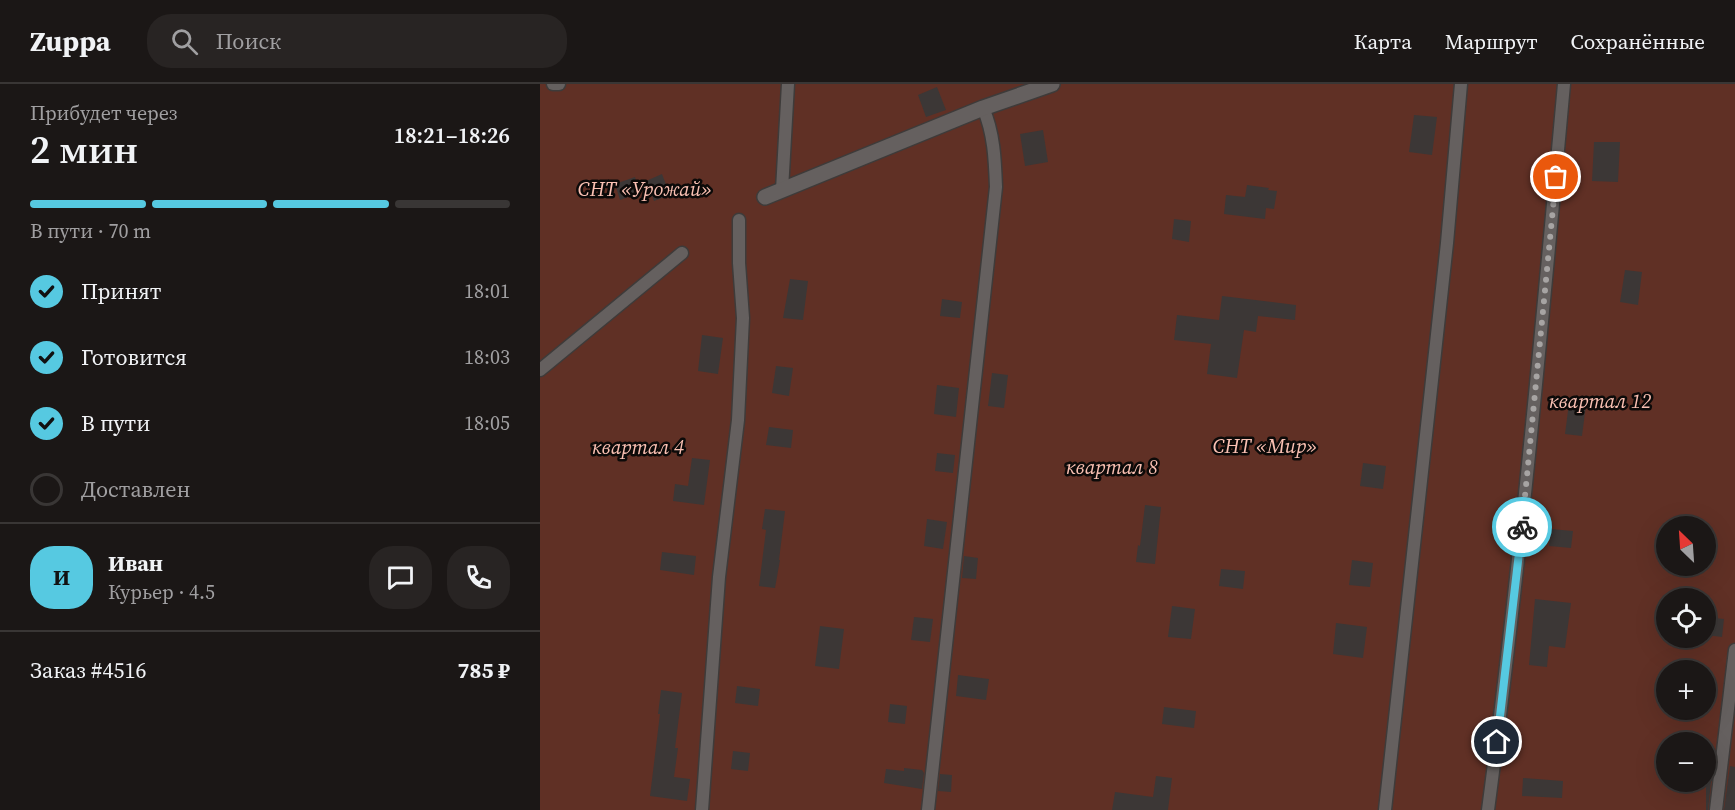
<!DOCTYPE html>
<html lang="ru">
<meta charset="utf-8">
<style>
:root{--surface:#1b1716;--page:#282423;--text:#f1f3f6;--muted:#a09fa1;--line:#393635;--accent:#56c9e1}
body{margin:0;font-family:"Source Serif 4",serif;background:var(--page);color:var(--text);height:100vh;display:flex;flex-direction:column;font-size:22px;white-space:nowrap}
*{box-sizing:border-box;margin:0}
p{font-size:20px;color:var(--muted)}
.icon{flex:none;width:33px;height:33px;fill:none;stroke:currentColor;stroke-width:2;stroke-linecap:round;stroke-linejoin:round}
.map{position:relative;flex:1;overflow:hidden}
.details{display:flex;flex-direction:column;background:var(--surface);width:540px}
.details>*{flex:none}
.needle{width:39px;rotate:335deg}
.buttons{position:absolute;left:1116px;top:432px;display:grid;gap:12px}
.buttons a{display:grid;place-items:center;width:60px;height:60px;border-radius:50%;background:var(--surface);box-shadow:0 6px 24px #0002,0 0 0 2px var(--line);font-size:30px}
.pin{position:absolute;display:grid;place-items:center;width:51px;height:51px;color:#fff;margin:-26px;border:3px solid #fff;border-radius:50%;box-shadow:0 2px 6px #0007}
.courier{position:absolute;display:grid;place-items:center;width:60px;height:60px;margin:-30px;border:4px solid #56c9e1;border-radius:50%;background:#fff;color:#222;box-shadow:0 2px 8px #0007}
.headline em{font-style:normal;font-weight:600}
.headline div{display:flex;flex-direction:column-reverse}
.headline{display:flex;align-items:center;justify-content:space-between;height:102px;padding:0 30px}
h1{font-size:39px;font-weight:600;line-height:45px}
.bar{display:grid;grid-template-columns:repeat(4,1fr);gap:9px 6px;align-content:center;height:72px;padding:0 30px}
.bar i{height:8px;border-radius:4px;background:var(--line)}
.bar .on{background:var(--accent)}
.bar p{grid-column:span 4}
.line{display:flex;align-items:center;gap:15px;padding:0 30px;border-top:2px solid var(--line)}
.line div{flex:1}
.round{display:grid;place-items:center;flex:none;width:63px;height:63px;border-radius:24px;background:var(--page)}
ol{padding:0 30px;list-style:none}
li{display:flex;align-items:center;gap:18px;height:66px}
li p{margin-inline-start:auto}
li .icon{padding:6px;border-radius:50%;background:var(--accent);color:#111;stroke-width:4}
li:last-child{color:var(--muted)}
li i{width:33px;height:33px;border:3px solid var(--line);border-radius:50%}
header{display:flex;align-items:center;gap:36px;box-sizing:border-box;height:84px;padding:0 30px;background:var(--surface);border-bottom:2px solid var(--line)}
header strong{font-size:28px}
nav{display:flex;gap:33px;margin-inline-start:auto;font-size:21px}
.search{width:420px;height:54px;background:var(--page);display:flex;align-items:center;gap:15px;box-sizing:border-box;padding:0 21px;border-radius:24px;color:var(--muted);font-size:22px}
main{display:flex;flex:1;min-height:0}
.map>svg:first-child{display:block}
.green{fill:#603025;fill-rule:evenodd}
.building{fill:#3c3736}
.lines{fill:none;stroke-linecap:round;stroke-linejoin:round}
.lane-casing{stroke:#3e3b3a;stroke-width:15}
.street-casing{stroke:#3e3b3a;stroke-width:18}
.lane{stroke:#65605f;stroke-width:12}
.street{stroke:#65605f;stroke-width:15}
.done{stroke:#a7a4a3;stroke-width:6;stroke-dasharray:0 10.8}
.route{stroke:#56c9e1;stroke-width:8}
.labels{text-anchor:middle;stroke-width:5;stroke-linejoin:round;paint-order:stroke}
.park-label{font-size:20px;font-style:italic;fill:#fbc1b3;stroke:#0c0a09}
</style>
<header>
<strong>Zuppa</strong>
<div class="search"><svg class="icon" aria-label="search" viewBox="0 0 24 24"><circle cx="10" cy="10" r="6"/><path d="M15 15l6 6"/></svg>Поиск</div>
<nav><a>Карта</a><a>Маршрут</a><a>Сохранённые</a></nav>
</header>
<main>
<section class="details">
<div class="headline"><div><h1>2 мин</h1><p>Прибудет через</p></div><em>18:21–18:26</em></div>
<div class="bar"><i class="on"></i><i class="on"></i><i class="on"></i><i></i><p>В пути · 70 m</p></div>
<ol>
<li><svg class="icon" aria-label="check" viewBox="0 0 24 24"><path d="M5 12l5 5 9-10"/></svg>Принят<p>18:01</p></li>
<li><svg class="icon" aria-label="check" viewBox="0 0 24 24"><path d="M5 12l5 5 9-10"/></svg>Готовится<p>18:03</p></li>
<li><svg class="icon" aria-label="check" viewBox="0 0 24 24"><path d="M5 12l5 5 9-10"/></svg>В пути<p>18:05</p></li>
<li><i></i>Доставлен</li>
</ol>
<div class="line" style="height:108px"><b class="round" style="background:var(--accent);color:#111">И</b><div><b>Иван</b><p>Курьер · 4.5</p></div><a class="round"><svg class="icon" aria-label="chat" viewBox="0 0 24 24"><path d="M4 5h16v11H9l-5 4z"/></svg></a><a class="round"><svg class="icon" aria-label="phone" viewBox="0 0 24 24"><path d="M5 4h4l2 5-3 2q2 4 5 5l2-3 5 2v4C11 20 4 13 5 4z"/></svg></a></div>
<div class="line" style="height:78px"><div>Заказ #4516</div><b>785 ₽</b></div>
</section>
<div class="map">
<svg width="1195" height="726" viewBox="0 0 1195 726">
<rect width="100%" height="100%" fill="#241f1e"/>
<path class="green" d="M0,0H1195V726H0ZM1126,442H1166V482H1126ZM1126,514H1166V554H1126ZM1126,586H1166V626H1126ZM1126,658H1166V698H1126Z"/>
<g class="building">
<path d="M397,3L406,26L386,33L378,11Z"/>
<path d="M874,31L897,33L892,71L869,68Z"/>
<path d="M503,46L508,78L485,82L480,50Z"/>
<path d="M1054,58H1080L1078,98L1052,97Z"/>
<path d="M122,90L130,111L114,117L106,97Z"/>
<path d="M95,93L100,109L80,116L75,100Z"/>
<path d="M707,101L729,104L728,106L737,107L734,125L726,124L725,135L684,130L686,111L705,113Z"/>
<path d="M634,135L651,137L649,158L632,155Z"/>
<path d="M1085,186L1102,188L1098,221L1080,218Z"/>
<path d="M250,195L268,197L263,236L243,234Z"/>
<path d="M682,212L756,221L755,236L718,232L716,248L704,246L697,294L667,290L671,260L634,256L637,231L679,236Z"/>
<path d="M402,215L422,218L420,234L400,232Z"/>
<path d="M162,251L183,254L178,290L158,287Z"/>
<path d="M236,282L253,284L249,312L232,309Z"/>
<path d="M452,289L468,291L464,324L448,322Z"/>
<path d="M397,301L419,304L416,333L394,330Z"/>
<path d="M1029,319L1046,321L1042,352L1025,350Z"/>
<path d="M229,343L253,346L251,364L226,361Z"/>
<path d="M397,369L415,371L413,389L395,387Z"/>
<path d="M152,374L170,376L164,421L133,417L135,400L148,402Z"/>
<path d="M823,379L846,382L843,405L820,402Z"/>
<path d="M605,421L621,423L615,480L596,478L598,461L600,462Z"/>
<path d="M225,425L245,427L239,476H240L235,504L219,502L226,446L222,445Z"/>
<path d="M387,435L407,438L403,465L384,462Z"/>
<path d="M1011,445L1033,447L1031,464L1009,462Z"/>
<path d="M122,468L156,472L154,491L120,486Z"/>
<path d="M424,472L438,474L436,495L422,494Z"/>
<path d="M812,476L833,479L830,503L809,501Z"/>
<path d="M681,485L705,487L703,505L679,502Z"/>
<path d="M995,515L1031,519L1025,564L1009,562L1007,583L989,581Z"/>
<path d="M632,522L655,525L651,555L628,553Z"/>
<path d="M374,533L393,535L390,558L371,556Z"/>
<path d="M1166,533L1184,535L1182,553L1166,551Z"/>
<path d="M796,539L827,543L823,574L793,570Z"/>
<path d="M280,542L304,545L299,585L275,582Z"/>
<path d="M418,591L449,595L446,616L416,612Z"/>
<path d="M197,602L220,605L218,622L195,619Z"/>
<path d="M121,606L142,609L135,664H138L134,693L150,695L147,717L110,712L120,630H118Z"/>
<path d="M350,620L367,622L365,640L348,638Z"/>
<path d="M624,623L656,627L654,644L622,640Z"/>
<path d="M193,667L210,669L208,687L191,685Z"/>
<path d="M1166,679L1173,680L1168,726H1166Z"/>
<path d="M1190,682L1195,683V726H1184Z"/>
<path d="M364,684L382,686L384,689L382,705L344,699L346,685L364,687Z"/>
<path d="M400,690L412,691L411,708L398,707Z"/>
<path d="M616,692L632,694L628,726H572L575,708L613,713Z"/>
<path d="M983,694L1023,697L1022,714L982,712Z"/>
</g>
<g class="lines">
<defs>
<g id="lane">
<path d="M13,0H19"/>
<path d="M242,106L248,0"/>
<path d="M0,286L142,169"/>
<path d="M162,726L179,493L198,336L203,234L199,179V136"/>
<path d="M388,726L456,103C455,76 454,49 443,24"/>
<path d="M845,726L907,159L921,0"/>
<path d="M948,726C980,485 1002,242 1024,0"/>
<path d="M1176,726L1195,566"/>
</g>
<path id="street" d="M225,113L443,24L512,0"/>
</defs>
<use href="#lane" class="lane-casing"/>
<use href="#street" class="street-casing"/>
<use href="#lane" class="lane"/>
<use href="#street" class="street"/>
</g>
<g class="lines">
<path class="done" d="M982,443L1016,93"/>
<path class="route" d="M957,658L982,443"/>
</g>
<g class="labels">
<g class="park-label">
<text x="105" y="112">СНТ «Урожай»</text>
<text x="1060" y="324">квартал 12</text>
<text x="725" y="369">СНТ «Мир»</text>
<text x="98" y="370">квартал 4</text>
<text x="572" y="390">квартал 8</text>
</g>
</g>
</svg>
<div class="buttons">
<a><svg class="needle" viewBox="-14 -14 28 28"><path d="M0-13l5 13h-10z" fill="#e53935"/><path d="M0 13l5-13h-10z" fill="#a09fa1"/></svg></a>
<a><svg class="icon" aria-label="locate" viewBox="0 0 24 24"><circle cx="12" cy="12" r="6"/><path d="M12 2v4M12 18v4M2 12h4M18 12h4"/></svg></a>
<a>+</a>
<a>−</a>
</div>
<div class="pin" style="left:1016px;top:93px;background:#ea580c"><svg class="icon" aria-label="bag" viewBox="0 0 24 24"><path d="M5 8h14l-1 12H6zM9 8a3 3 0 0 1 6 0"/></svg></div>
<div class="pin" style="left:957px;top:658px;background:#1f2937"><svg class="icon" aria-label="home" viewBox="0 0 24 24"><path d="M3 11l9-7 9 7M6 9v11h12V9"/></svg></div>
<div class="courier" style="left:982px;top:443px"><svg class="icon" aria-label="bike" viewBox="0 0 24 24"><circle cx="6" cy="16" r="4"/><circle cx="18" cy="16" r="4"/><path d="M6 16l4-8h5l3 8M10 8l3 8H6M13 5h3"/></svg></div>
</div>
</main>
